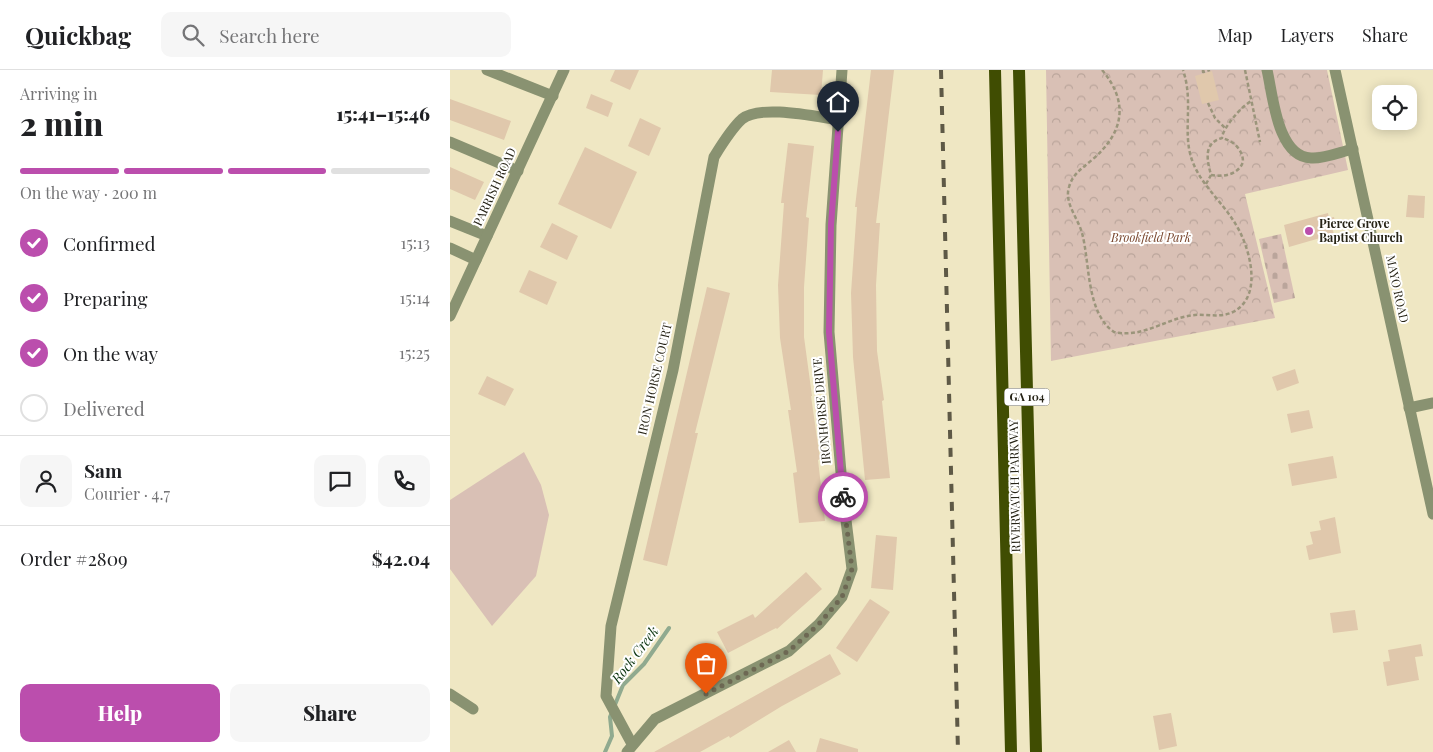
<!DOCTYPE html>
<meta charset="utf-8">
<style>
:root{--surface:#fff;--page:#f6f6f6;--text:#202124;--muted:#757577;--line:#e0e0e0;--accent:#bb4ead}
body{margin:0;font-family:"Playfair Display",serif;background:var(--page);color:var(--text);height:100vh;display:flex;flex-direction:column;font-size:19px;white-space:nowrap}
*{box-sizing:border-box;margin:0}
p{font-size:16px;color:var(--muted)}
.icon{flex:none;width:28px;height:28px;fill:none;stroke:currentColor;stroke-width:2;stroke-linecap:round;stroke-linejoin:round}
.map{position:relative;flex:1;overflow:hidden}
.details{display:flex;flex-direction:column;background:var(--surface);width:450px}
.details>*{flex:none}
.fabs{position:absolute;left:922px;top:15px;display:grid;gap:10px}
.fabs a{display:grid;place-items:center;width:45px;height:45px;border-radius:10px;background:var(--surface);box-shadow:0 2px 12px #0003;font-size:25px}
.pin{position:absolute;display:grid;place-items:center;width:42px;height:42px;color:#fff;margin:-51px -21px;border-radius:50% 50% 50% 0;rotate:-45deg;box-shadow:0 0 5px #0007}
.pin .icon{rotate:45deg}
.courier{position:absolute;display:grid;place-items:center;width:50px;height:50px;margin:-25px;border:4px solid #bb4ead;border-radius:50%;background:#fff;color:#222;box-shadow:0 1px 6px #0007}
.summary em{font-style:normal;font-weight:800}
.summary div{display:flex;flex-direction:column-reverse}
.summary{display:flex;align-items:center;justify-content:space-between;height:85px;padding:0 20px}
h1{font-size:32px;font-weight:800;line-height:38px}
.bar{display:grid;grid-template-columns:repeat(4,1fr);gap:8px 5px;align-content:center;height:60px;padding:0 20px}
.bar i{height:6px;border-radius:4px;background:var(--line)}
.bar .selected{background:var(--accent)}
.bar p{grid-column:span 4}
.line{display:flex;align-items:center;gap:12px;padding:0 20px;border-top:1px solid var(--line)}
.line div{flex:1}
.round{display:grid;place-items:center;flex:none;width:52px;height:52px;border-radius:10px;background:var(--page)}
ol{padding:0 20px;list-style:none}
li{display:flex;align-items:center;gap:15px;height:55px}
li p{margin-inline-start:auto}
li .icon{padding:5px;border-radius:50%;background:var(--accent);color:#fff;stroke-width:4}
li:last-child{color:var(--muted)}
li i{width:28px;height:28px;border:2px solid var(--line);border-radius:50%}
.primary-button{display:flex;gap:10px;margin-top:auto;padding:10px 20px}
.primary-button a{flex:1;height:58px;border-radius:10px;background:var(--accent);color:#fff;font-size:20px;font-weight:800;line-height:58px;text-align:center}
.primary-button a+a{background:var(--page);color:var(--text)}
header{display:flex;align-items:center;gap:30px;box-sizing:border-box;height:70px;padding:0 25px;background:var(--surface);border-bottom:1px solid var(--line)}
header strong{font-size:24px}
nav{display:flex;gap:28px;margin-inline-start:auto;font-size:18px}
.search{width:350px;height:45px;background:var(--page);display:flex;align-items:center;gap:12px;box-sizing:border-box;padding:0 18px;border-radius:10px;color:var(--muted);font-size:19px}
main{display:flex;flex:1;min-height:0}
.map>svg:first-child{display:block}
.cemetery{fill:url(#cemetery-stones)}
.park{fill:url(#park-crowns)}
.garden{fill:#d9c0b5}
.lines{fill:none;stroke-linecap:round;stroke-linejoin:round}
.stream{stroke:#90aa8f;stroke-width:4}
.building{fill:#e0c8ac}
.path{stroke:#9b957b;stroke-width:2.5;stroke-dasharray:4 2.5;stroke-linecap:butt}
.minor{stroke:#899271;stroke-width:11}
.major{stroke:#404d02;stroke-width:12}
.rail{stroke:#5e5946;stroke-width:4;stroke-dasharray:9 9;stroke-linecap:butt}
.done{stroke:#6d6853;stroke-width:5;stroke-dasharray:0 9}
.route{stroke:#bb4ead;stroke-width:6}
.poi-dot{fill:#bb4ead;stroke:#fff;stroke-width:2}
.labels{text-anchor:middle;stroke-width:4;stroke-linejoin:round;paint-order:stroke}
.shield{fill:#fff;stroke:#68665d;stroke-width:1}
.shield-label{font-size:11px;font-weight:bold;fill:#272417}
.street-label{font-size:12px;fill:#272417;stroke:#fff}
.poi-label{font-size:12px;font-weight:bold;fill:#272417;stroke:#fff;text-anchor:start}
.park-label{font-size:12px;font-style:italic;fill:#77452c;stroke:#fff}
.water-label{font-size:14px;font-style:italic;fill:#0b340f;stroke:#fff}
</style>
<header>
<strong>Quickbag</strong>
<div class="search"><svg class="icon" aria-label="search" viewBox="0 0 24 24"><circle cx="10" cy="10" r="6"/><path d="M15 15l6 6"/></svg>Search here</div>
<nav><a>Map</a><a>Layers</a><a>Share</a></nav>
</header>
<main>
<section class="details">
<div class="summary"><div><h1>2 min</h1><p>Arriving in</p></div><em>15:41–15:46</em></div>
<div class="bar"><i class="selected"></i><i class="selected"></i><i class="selected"></i><i></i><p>On the way · 200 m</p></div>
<ol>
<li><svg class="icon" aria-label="check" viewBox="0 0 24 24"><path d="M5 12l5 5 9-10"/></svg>Confirmed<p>15:13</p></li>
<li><svg class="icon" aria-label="check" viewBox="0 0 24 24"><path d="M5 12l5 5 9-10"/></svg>Preparing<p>15:14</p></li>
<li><svg class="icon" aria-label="check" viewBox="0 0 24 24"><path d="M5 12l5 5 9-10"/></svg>On the way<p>15:25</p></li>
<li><i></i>Delivered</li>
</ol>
<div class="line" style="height:90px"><a class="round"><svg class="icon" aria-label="person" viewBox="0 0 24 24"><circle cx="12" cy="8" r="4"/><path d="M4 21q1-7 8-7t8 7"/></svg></a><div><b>Sam</b><p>Courier · 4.7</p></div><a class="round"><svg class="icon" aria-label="chat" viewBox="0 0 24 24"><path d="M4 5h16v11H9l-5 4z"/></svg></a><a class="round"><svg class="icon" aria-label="phone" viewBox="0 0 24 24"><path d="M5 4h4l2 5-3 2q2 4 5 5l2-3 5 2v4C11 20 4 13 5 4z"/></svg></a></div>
<div class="line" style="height:65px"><div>Order #2809</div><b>$42.04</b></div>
<div class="primary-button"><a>Help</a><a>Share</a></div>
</section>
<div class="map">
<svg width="983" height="682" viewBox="0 0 983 682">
<defs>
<pattern id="cemetery-stones" width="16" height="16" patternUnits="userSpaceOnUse" patternTransform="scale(1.25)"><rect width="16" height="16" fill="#d9c0b5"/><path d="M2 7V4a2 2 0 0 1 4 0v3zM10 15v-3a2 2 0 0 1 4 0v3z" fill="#baa59b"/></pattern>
<pattern id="park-crowns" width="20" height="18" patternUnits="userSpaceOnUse" patternTransform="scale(1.25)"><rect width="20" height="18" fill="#d9c0b5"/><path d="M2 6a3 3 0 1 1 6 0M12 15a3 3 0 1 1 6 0" fill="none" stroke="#baa59b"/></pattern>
</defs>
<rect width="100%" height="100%" fill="#efe7c3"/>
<path class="cemetery" d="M831,164L845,228L824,233L809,169Z"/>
<path class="park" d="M596,0H877L898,100L795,124L825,248L601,291Z"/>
<path class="garden" d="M74,382L91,415L99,445L86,506L42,556L0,499V430Z"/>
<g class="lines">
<path class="stream" d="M155,682L162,666L160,647L173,615L194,594L219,558"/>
</g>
<g class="building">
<path d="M165,0H189L180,20L160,11Z"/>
<path d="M322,0H373L371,25L320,22Z"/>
<path d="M421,0H444L426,153H430L426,215L427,281L434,330L432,331L440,408L415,410L403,287L401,223L407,137H405Z"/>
<path d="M762,1L769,30L752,34L745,6Z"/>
<path d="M141,24L163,33L158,47L136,38Z"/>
<path d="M0,29L61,51L54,70L0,50Z"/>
<path d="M190,48L211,58L199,86L178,76Z"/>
<path d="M338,73L364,76L356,147L359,148L354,217V267L362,326H361L370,389L368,390L375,451L349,453L343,403L347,402L338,340H341L330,268L328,215L334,133H331Z"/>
<path d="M135,77L187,102L161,159L108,134Z"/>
<path d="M0,97L34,112L25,130L0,119Z"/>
<path d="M958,125L975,126L974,148L956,147Z"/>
<path d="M878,143L879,148L884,147L886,157L882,158L884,164L839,177L834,155Z"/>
<path d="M102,153L128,166L117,190L90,177Z"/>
<path d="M79,200L107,212L97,235L69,222Z"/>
<path d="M257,217L280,223L245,363H248L217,496L193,490Z"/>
<path d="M845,299L849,313L827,321L822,307Z"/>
<path d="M37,306L64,319L55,336L28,324Z"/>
<path d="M859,340L863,358L841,363L837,344Z"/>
<path d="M883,386L887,408L842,416L838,394Z"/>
<path d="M885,447L891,483L859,490L856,476L863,474L860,462L871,460L869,451Z"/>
<path d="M426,465L447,467L443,520L421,518Z"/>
<path d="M356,502L372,519L327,559L326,558L278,583L267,562L303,544L305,548Z"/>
<path d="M420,529L440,542L407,592L386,578Z"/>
<path d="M905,540L908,560L883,563L880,543Z"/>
<path d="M971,574L973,586L965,587L969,610L937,616L933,592L940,591L938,580Z"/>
<path d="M380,584L391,604L332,636L280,668L279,666L250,682H204Z"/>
<path d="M721,643L727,676L709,680L703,646Z"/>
<path d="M370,668L408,679V682H366Z"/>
<path d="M339,670L346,682H318Z"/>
</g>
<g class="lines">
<g class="path">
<path d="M652,0C679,32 674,62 643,89C633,98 623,103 619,117C614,133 628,148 632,163C640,192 636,243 664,262C693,269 718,247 745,245C758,244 770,248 783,242C815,226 799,173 783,150C770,130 750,113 742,90C732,62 744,32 733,0"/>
<path d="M753,0V2L760,0"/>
<path d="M795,0L810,72"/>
<path d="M758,33L765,48L775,58"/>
<path d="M761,105C774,107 788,105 793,92C793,80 784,71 772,68"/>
<path d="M756,114L761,105C757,90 753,73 772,68C772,59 793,34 802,31"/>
</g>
<g class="minor">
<path d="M37,0L103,26"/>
<path d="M817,0C823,25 827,87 861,88C874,89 890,82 903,79"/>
<path d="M885,0L983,444"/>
<path d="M0,72L68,101"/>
<path d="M0,151L37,166"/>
<path d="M0,178L26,190"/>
<path d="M0,246L114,0"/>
<path d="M959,338L983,333"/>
<path d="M0,624L23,639"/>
<path d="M182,674L156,626L161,556L223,300L264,87C272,74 281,59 292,49C310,34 367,47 389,50"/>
<path d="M177,682L205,649L339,581L369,554L392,527L402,499L393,426L379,262L381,155L392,0"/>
</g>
<g class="major">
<path d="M545,0L561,682"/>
<path d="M569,0L586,682"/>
</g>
<path class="rail" d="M491,0L508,682"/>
</g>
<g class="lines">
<path class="done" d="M256,624L339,581L369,554L392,527L402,499L393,427"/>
<path class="route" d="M388,62L381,155L379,262L393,427"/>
</g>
<circle class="poi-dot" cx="859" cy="161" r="5"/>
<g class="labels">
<rect class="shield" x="554.5" y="318.5" width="45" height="17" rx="4"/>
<g class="shield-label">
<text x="577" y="331">GA 104</text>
</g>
<g class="street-label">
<text transform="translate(45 117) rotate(-65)" y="4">PARRISH ROAD</text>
<text transform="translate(947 219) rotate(78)" y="4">MAYO ROAD</text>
<text transform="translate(205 309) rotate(-77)" y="4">IRON HORSE COURT</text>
<text transform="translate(372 341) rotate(-95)" y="4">IRONHORSE DRIVE</text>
<text transform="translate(565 416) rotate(-91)" y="4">RIVERWATCH PARKWAY</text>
</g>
<g class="poi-label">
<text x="869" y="158">Pierce Grove<tspan x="869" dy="14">Baptist Church</tspan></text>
</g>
<g class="park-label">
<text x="701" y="172">Brookfield Park</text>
</g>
<g class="water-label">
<text transform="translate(185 585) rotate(-53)" y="5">Rock Creek</text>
</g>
</g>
</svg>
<div class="fabs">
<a><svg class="icon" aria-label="locate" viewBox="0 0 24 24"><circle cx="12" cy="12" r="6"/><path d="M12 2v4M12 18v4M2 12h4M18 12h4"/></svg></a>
</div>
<div class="pin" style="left:256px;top:624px;background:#ea580c"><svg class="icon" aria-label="bag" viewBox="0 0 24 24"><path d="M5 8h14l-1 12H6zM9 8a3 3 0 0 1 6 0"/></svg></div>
<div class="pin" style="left:388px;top:62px;background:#1f2937"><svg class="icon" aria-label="home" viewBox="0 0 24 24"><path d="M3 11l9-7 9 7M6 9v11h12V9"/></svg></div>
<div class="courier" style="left:393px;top:427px"><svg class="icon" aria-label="bike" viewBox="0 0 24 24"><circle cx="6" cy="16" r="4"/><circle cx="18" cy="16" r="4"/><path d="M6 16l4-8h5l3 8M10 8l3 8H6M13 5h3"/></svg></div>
</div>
</main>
